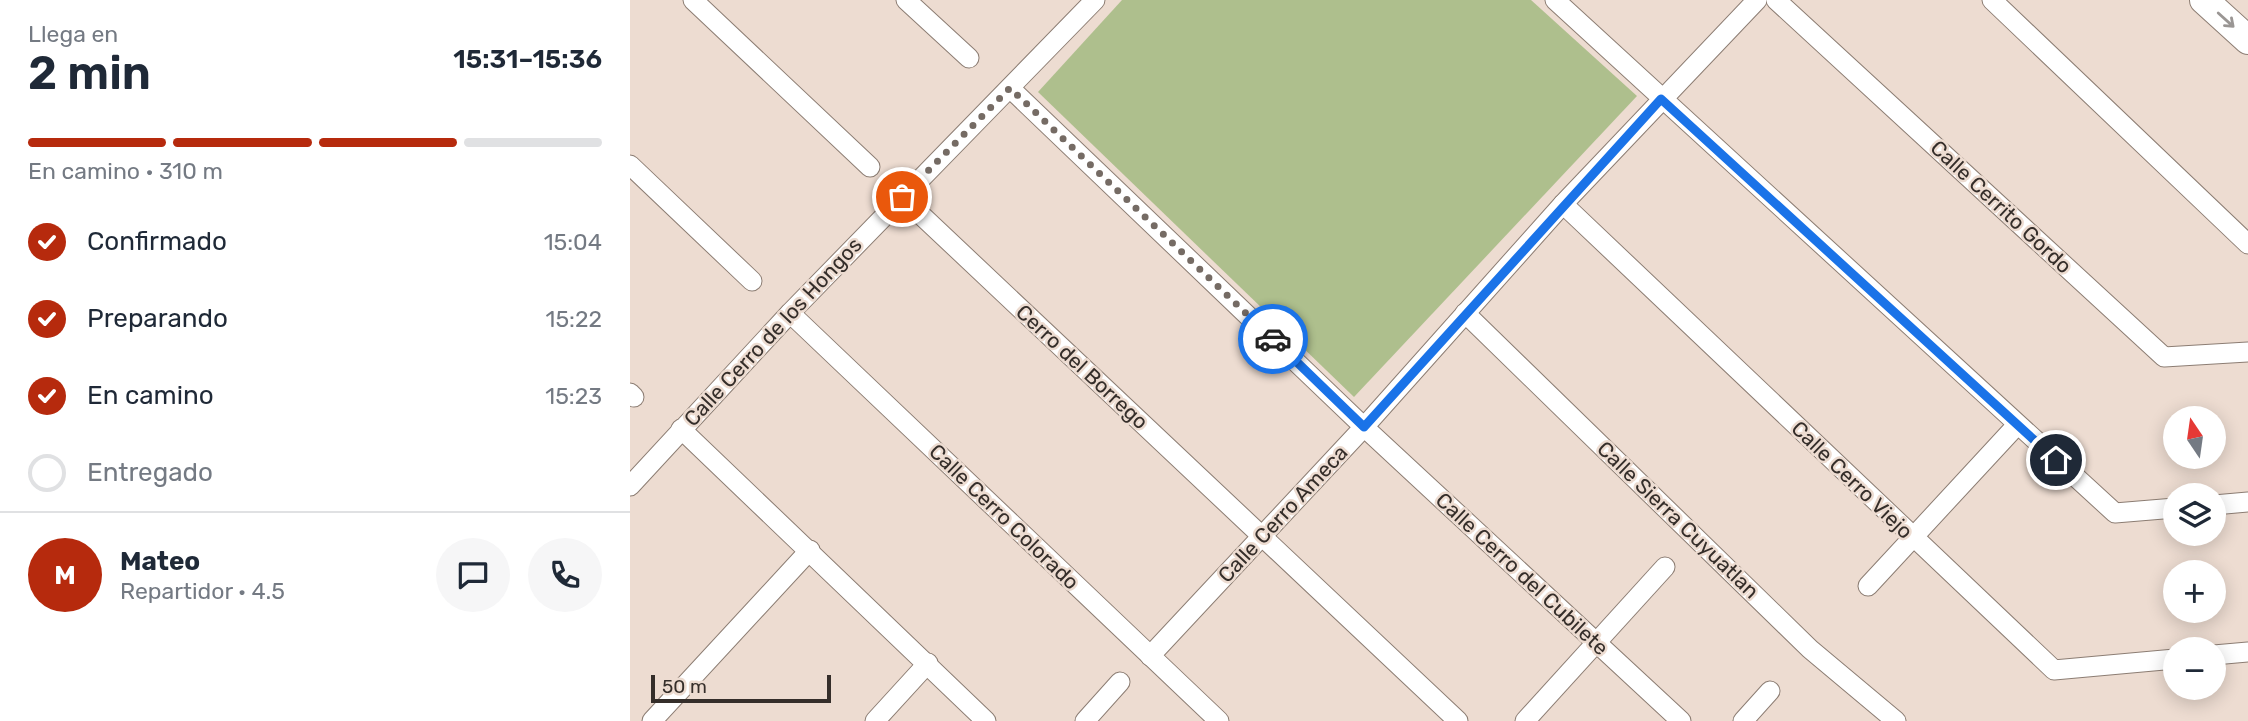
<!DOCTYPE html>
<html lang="es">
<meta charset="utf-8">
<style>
:root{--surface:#fff;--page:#f6f6f7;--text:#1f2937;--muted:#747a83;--line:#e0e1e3;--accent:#b62a0d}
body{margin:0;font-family:Rubik,sans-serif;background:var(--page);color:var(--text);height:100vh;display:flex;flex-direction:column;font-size:26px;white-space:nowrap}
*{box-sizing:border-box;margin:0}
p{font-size:23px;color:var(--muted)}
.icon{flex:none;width:38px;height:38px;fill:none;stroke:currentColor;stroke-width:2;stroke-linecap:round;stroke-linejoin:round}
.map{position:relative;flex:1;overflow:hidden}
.side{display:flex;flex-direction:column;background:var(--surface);width:630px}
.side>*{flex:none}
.needle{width:46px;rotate:347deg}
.buttons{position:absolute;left:1533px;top:406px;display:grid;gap:14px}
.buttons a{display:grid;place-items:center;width:63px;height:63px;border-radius:50%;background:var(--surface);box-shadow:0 4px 18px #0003;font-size:35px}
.scale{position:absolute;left:21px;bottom:18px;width:180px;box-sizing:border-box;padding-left:7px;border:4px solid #352e2a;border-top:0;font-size:19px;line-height:24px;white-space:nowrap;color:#352e2a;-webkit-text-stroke:5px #eddcd1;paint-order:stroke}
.pin{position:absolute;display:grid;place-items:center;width:60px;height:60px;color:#fff;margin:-30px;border:4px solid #fff;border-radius:50%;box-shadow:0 2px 7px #0007}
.courier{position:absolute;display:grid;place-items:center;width:70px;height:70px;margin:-35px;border:5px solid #1a73e8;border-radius:50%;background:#fff;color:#222;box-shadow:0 2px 9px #0007}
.overview em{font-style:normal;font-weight:600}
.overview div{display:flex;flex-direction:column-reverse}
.overview{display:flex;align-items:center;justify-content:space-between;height:119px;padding:0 28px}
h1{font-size:46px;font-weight:600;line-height:52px}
.bar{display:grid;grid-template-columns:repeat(4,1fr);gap:10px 7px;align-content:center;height:84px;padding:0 28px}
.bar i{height:9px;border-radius:5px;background:var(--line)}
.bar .active{background:var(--accent)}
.bar p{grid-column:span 4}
.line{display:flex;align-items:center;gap:18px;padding:0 28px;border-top:2px solid var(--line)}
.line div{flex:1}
.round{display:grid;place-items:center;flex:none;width:74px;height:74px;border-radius:37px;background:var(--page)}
ol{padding:0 28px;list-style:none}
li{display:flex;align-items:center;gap:21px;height:77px}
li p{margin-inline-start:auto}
li .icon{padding:7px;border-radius:50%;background:var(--accent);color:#fff;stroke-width:4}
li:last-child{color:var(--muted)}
li i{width:38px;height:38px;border:4px solid var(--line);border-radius:50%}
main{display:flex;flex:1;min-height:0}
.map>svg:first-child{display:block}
.pitch{fill:#aebf8d}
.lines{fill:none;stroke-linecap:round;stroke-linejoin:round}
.street-casing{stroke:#8c7d73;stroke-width:21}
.secondary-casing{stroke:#8c7d73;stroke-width:30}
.street{stroke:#fff;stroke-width:19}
.secondary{stroke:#fff;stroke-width:28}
.oneway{stroke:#9a9694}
.done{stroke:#756b64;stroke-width:7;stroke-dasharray:0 12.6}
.route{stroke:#1a73e8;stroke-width:9}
.labels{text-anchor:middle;stroke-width:5;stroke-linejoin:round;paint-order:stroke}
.street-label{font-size:21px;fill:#352e2a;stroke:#eddcd1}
</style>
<main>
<section class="side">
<div class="overview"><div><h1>2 min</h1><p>Llega en</p></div><em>15:31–15:36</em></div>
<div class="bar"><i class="active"></i><i class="active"></i><i class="active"></i><i></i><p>En camino · 310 m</p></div>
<ol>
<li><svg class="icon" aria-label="check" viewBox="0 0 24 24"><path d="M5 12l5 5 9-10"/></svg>Confirmado<p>15:04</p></li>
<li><svg class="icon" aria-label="check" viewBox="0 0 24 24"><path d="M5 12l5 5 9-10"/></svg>Preparando<p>15:22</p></li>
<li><svg class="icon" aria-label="check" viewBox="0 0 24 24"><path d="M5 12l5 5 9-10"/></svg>En camino<p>15:23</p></li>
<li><i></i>Entregado</li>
</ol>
<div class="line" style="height:126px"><b class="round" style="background:var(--accent);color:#fff">M</b><div><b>Mateo</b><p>Repartidor · 4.5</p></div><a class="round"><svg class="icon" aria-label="chat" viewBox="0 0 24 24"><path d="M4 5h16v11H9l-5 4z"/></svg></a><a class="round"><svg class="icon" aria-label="phone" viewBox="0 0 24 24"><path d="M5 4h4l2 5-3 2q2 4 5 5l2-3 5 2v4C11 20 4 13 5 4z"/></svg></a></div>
</section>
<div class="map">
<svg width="1618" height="721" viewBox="0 0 1618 721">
<rect width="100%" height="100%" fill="#eddcd1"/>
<path class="pitch" d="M492,0H901L1007,96L724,397L408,92Z"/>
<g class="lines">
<defs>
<g id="street">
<path d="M63,0L240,167"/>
<path d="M276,0L339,58"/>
<path d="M925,0L1485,513L1545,508"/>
<path d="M1146,0L1534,357L1618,352"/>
<path d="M1362,0L1618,244"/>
<path d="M380,88L734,427L1051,721"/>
<path d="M0,165L122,281"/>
<path d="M272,197L828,721"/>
<path d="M933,204L1424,670L1545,659"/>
<path d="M160,313L589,721"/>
<path d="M835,313L1180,649L1266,721"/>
<path d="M0,393L4,397"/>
<path d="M51,429L356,721"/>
<path d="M0,486L160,313L465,0"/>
<path d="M1584,505L1618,502"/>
<path d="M1238,586L1387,425"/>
<path d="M1584,655L1618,652"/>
<path d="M520,656L734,427L933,204L1127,0"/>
<path d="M22,721L180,550"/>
<path d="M245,721L298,663"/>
<path d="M455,721L490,682"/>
<path d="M895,721L1035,567"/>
<path d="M1113,721L1140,691"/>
</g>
<path id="secondary" d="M1574,0L1618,40"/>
</defs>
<use href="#street" class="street-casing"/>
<use href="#secondary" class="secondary-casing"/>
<use href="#street" class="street"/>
<use href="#secondary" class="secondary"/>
</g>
<defs><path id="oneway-shaft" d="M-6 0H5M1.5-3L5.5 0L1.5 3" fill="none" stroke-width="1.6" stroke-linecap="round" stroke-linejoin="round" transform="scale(1.75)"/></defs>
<use class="oneway" href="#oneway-shaft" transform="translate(1596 20) rotate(42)"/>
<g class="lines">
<path class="done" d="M272,197L380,88L643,339"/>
<path class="route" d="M643,339L734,427L1031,99L1426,460"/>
</g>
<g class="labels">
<g class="street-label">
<text transform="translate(1371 207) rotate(43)" y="7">Calle Cerrito Gordo</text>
<text transform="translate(143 332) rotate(-47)" y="7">Calle Cerro de los Hongos</text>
<text transform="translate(452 367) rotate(43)" y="7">Cerro del Borrego</text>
<text transform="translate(1222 480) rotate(44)" y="7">Calle Cerro Viejo</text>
<text transform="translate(653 514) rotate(-47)" y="7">Calle Cerro Ameca</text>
<text transform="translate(374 517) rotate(44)" y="7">Calle Cerro Colorado</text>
<text transform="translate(1048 520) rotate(44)" y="7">Calle Sierra Cuyuatlan</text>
<text transform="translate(892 574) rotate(43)" y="7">Calle Cerro del Cubilete</text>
</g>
</g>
</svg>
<div class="buttons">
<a><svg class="needle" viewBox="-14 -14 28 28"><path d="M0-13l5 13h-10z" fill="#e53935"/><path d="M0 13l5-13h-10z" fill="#747a83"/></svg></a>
<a><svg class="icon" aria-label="layers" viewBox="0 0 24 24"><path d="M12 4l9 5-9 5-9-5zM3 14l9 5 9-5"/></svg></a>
<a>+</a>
<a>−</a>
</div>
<div class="scale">50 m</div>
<div class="pin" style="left:272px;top:197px;background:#ea580c"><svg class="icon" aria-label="bag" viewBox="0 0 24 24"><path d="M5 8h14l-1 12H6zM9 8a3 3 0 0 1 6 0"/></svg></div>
<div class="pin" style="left:1426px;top:460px;background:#1f2937"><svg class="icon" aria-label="home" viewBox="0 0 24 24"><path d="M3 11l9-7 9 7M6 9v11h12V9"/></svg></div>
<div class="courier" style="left:643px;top:339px"><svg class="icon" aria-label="car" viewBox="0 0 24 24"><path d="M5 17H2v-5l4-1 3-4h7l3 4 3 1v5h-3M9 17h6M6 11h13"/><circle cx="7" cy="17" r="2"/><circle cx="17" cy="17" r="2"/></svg></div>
</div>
</main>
